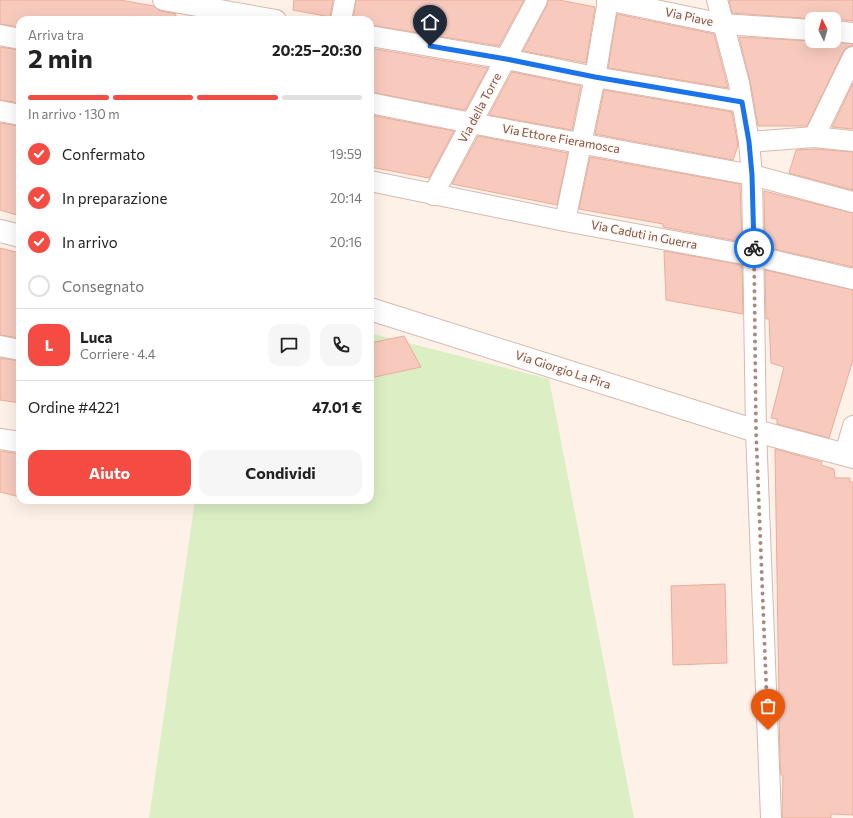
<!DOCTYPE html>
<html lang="it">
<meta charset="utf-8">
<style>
:root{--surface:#fff;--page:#f6f6f6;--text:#222;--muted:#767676;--line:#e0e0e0;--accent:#f44c42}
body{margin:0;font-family:Commissioner,sans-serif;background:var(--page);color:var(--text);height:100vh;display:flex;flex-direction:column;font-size:15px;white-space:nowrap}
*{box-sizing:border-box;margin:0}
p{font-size:13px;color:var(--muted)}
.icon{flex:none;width:22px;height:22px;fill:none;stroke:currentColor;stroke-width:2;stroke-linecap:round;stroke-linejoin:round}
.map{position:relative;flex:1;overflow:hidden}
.side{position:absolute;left:16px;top:16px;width:358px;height:488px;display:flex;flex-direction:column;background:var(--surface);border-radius:12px;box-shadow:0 4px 16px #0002}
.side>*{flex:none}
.needle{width:26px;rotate:355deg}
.fabs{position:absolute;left:805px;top:12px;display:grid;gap:8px}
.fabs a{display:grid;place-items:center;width:36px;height:36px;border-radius:8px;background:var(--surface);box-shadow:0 4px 16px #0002;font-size:20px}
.pin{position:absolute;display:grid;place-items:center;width:34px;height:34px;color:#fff;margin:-41px -17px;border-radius:50% 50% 50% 0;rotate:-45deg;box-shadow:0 0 4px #0007}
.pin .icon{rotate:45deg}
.courier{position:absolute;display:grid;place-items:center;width:40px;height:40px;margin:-20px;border:3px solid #1a73e8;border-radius:50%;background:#fff;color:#222;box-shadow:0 1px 5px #0007}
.summary em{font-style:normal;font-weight:700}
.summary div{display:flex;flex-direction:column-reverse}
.summary{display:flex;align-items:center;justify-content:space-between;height:68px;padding:0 12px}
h1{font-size:26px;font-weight:700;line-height:30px}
.bar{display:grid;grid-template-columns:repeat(4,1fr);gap:6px 4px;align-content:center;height:48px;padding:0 12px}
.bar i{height:5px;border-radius:3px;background:var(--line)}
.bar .on{background:var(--accent)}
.bar p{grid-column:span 4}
.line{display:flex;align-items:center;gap:10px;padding:0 12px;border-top:1px solid var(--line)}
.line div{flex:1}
.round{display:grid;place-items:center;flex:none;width:42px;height:42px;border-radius:12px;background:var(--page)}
ol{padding:0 12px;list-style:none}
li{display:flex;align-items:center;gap:12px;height:44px}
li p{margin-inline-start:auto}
li .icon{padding:4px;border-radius:50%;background:var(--accent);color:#fff;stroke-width:4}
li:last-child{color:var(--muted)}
li i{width:22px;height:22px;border:2px solid var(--line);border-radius:50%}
.cta{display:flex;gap:8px;margin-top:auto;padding:8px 12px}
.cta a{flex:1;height:46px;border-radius:12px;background:var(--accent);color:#fff;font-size:16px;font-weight:700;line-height:46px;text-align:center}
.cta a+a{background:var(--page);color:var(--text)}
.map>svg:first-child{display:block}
.green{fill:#dcefc4}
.building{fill:#f7cabd;stroke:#ebac9b}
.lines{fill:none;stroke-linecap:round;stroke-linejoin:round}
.minor-casing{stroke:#d5b9af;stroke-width:22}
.tertiary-casing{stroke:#d5b9af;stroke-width:24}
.minor{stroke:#fff;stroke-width:20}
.tertiary{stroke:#fff;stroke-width:22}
.done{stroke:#aa8a80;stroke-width:4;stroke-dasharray:0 7.2}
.route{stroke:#1a73e8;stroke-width:5}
.labels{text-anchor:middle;stroke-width:3;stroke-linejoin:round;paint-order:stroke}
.street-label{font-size:12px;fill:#7c5248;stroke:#fff7f1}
</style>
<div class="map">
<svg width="853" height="818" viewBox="0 0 853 818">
<rect width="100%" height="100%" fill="#fef2e8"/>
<path class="green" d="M370,333L549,379L634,818H149L195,500H370Z"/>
<g class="building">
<path d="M0,0H120L154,6L161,11L176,14L175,20H20V27L0,24Z"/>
<path d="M294,0H333L330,17L293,10Z"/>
<path d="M356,0H524L499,46L370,25V20H353Z"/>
<path d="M548,0H559L595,7L586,63L523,51L547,5Z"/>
<path d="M729,0H853V21L834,19H814L732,13Z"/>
<path d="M617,14L714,34L728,88L608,68Z"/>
<path d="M739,37L811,41H829L853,44V46L847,47L843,52L807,126H758L750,81Z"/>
<path d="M0,47L20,50V103L0,100Z"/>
<path d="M370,48L488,68L465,110L370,92Z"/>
<path d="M512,72L581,86L572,130L489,115Z"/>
<path d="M853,83V129L832,127Z"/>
<path d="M604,90L732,112L738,145L733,160L595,134Z"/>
<path d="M370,115L454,131L429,178L370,167Z"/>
<path d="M0,123L20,126V216L0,210Z"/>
<path d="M478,136L568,153L557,205L452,184Z"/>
<path d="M814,149L853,152V190L789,173L796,150Z"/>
<path d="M590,157L740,184L742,242L663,227V224L579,209Z"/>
<path d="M764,191L853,213V267L765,247Z"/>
<path d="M0,248L20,253V338L0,335Z"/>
<path d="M664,251L742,265L743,314L666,300Z"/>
<path d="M765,270L853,290V360L829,438L777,424V419L771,418L784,367L771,363L769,319H766Z"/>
<path d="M404,336L421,367L370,378V343Z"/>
<path d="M0,358L20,361V403L0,400Z"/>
<path d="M775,449L822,462L821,465L834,469L835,478H850V482H853V815L831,814V818H782L783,775H781L780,764Z"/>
<path d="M0,451L20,454V497L0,492Z"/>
<path d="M725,584L727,663L673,665L671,586Z"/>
</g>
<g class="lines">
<defs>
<g id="minor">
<path d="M163,0L276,20"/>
<path d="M607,0L723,24L812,30"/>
<path d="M717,0L739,83L749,142L752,175L756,431L771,818"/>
<path d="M341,20L345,0"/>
<path d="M834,31L853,33"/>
<path d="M0,35L20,39"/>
<path d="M370,36L506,59L595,77L742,102"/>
<path d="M370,103L471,123L752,175L853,202"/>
<path d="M0,111L20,115"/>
<path d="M814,137L853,57"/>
<path d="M749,142L814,137L853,141"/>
<path d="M370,181L565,221L754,256L853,279"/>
<path d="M433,195L537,0"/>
<path d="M565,221L595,77L608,0"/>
<path d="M0,346L20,350"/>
<path d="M0,439L20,442"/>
<path d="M845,454L853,426"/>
</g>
<g id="tertiary">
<path d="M0,231L20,236"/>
<path d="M370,309L756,431L853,457"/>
</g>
</defs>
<use href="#minor" class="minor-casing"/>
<use href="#tertiary" class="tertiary-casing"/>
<use href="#minor" class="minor"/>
<use href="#tertiary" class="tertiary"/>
</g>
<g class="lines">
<path class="done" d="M754,248L756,431L768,730"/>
<path class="route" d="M430,46L506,59L595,77L742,102L749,142L752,175L754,248"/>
</g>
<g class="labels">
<g class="street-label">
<text transform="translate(689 17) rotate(12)" y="4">Via Piave</text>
<text transform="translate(480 108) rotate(-62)" y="4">Via della Torre</text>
<text transform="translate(561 139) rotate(10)" y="4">Via Ettore Fieramosca</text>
<text transform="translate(644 235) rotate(11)" y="4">Via Caduti in Guerra</text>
<text transform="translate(563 370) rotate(18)" y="4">Via Giorgio La Pira</text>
</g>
</g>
</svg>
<div class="fabs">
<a><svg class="needle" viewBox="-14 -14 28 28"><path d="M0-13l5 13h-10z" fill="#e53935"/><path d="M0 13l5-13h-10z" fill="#767676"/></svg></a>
</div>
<div class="pin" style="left:768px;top:730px;background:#ea580c"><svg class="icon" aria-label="bag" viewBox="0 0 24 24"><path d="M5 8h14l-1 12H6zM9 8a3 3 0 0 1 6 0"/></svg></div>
<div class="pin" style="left:430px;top:46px;background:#1f2937"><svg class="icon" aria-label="home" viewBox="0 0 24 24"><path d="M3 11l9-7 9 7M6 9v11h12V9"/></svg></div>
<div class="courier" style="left:754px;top:248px"><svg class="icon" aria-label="bike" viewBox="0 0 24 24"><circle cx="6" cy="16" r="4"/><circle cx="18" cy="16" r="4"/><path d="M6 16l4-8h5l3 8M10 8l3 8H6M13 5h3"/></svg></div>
<section class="side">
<div class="summary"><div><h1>2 min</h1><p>Arriva tra</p></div><em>20:25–20:30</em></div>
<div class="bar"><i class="on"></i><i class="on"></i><i class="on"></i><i></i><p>In arrivo · 130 m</p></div>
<ol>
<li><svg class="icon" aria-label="check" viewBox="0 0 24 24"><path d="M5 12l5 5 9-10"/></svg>Confermato<p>19:59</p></li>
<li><svg class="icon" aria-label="check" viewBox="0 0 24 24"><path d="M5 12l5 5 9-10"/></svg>In preparazione<p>20:14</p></li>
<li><svg class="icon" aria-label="check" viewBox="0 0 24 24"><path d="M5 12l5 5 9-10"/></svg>In arrivo<p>20:16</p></li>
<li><i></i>Consegnato</li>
</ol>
<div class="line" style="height:72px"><b class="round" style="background:var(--accent);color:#fff">L</b><div><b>Luca</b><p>Corriere · 4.4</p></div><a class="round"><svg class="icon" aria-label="chat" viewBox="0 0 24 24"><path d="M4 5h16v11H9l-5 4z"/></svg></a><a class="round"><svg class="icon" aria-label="phone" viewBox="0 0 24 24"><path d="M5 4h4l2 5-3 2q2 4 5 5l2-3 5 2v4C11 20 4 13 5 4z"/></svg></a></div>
<div class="line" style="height:52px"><div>Ordine #4221</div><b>47.01 €</b></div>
<div class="cta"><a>Aiuto</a><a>Condividi</a></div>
</section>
</div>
